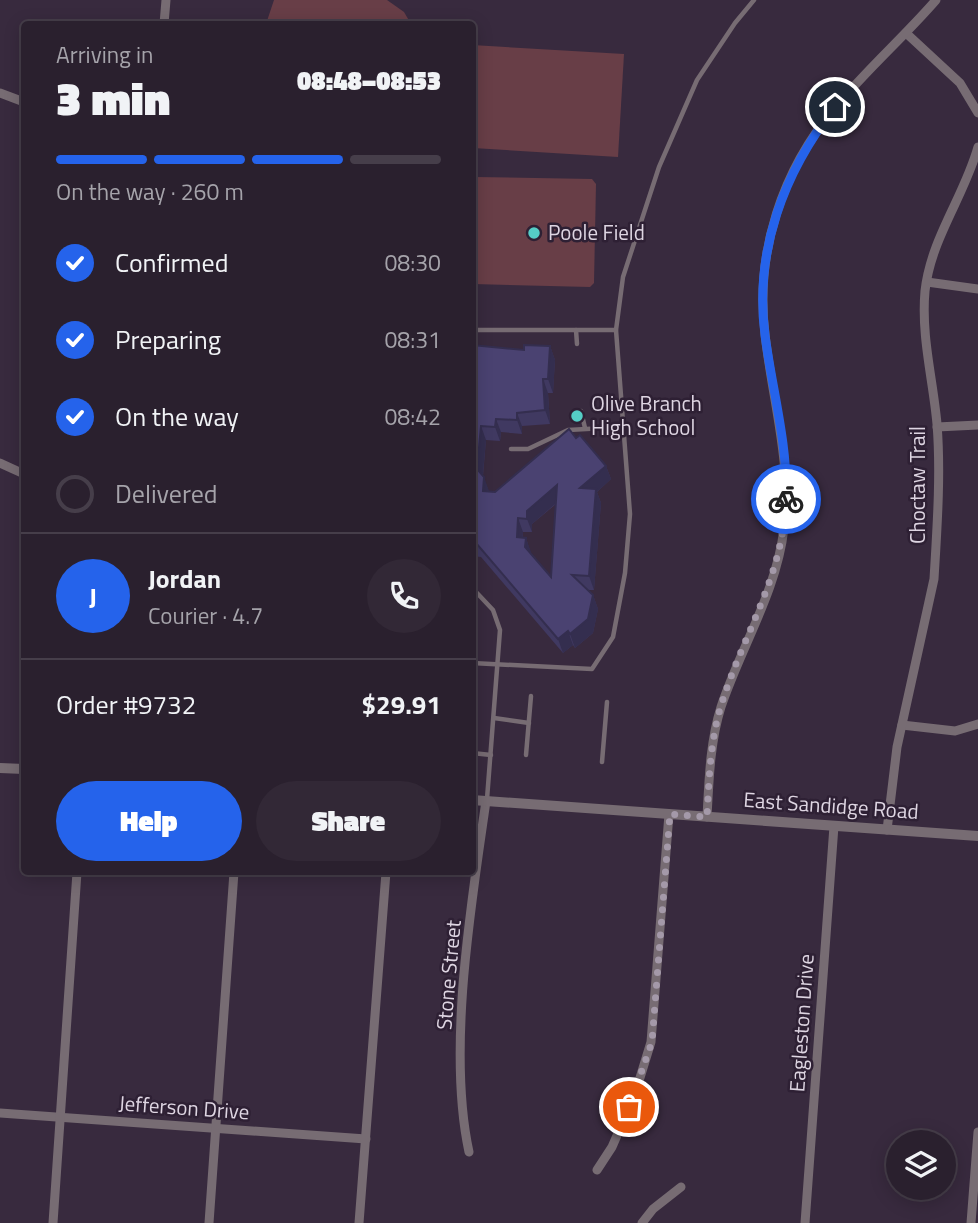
<!DOCTYPE html>
<meta charset="utf-8">
<style>
:root{--surface:#2a202e;--page:#322836;--text:#f1f3f6;--muted:#a5a3aa;--line:#463e4a;--accent:#2563eb}
body{margin:0;font-family:"Titillium Web",sans-serif;background:var(--page);color:var(--text);height:100vh;display:flex;flex-direction:column;font-size:26px;white-space:nowrap}
*{box-sizing:border-box;margin:0}
p{font-size:23px;color:var(--muted)}
.icon{flex:none;width:38px;height:38px;fill:none;stroke:currentColor;stroke-width:2;stroke-linecap:round;stroke-linejoin:round}
.map{position:relative;flex:1;overflow:hidden}
.drawer{position:absolute;left:21px;top:21px;width:455px;height:854px;display:flex;flex-direction:column;background:var(--surface);border-radius:7px;box-shadow:0 4px 18px #0003,0 0 0 2px var(--line)}
.drawer>*{flex:none}
.controls{position:absolute;left:886px;top:1130px;display:grid;gap:14px}
.controls a{display:grid;place-items:center;width:70px;height:70px;border-radius:50%;background:var(--surface);box-shadow:0 4px 18px #0003,0 0 0 2px var(--line);font-size:35px}
.pin{position:absolute;display:grid;place-items:center;width:60px;height:60px;color:#fff;margin:-30px;border:4px solid #fff;border-radius:50%;box-shadow:0 2px 7px #0007}
.courier{position:absolute;display:grid;place-items:center;width:70px;height:70px;margin:-35px;border:5px solid #2563eb;border-radius:50%;background:#fff;color:#222;box-shadow:0 2px 9px #0007}
.overview em{font-style:normal;font-weight:800}
.overview div{display:flex;flex-direction:column-reverse}
.overview{display:flex;align-items:center;justify-content:space-between;height:119px;padding:0 35px}
h1{font-size:46px;font-weight:800;line-height:52px}
.bar{display:grid;grid-template-columns:repeat(4,1fr);gap:10px 7px;align-content:center;height:84px;padding:0 35px}
.bar i{height:9px;border-radius:5px;background:var(--line)}
.bar .on{background:var(--accent)}
.bar p{grid-column:span 4}
.line{display:flex;align-items:center;gap:18px;padding:0 35px;border-top:2px solid var(--line)}
.line div{flex:1}
.round{display:grid;place-items:center;flex:none;width:74px;height:74px;border-radius:37px;background:var(--page)}
ol{padding:0 35px;list-style:none}
li{display:flex;align-items:center;gap:21px;height:77px}
li p{margin-inline-start:auto}
li .icon{padding:7px;border-radius:50%;background:var(--accent);color:#fff;stroke-width:4}
li:last-child{color:var(--muted)}
li i{width:38px;height:38px;border:4px solid var(--line);border-radius:50%}
.button{display:flex;gap:14px;margin-top:auto;padding:14px 35px}
.button a{flex:1;height:80px;border-radius:42px;background:var(--accent);color:#fff;font-size:28px;font-weight:800;line-height:80px;text-align:center}
.button a+a{background:var(--page);color:var(--text)}
.map>svg:first-child{display:block}
.green{fill:#683e47}
.lines{fill:none;stroke-linecap:round;stroke-linejoin:round}
.service{stroke:#776c73;stroke-width:4.5}
.minor{stroke:#776c73;stroke-width:9}
.tertiary{stroke:#776c73;stroke-width:10}
.wall{fill:#403961;fill-rule:evenodd}
.shaded-wall{fill:#342e4f}
.building{fill:#4a4271;stroke:#342e4f;stroke-width:2;fill-rule:evenodd}
.done{stroke:#a499a9;stroke-width:7;stroke-dasharray:0 12.6}
.route{stroke:#2563eb;stroke-width:9}
.poi-dot{fill:#55cdc6;stroke:#2e2034;stroke-width:2.5}
.labels{text-anchor:middle;stroke-width:5;stroke-linejoin:round;paint-order:stroke}
.poi-label{font-size:21px;fill:#ded5e2;stroke:#2e2034;text-anchor:start}
.street-label{font-size:21px;fill:#ded5e2;stroke:#2e2034}
</style>
<div class="map">
<svg width="978" height="1223" viewBox="0 0 978 1223">
<rect width="100%" height="100%" fill="#382a3e"/>
<g class="green">
<path d="M274,0H387L404,12L411,24H266Z"/>
<path d="M472,45L624,54L618,157L473,148Z"/>
<path d="M473,177L592,179L596,184L594,283L590,287L473,284Z"/>
</g>
<g class="lines">
<g class="service">
<path d="M472,330H616"/>
<path d="M576,330L577,344"/>
<path d="M581,411L585,428"/>
<path d="M511,449H528L568,430L623,427"/>
<path d="M472,592L477,593L493,610L500,630L487,799"/>
<path d="M472,663L592,669L613,637L625,573L630,514L616,330L623,277L659,167L697,80L735,23L754,0"/>
<path d="M494,718L529,723"/>
<path d="M472,753L491,755"/>
<path d="M526,755L531,696"/>
<path d="M602,762L607,702"/>
</g>
<g class="minor">
<path d="M164,24L166,0"/>
<path d="M906,33L960,83L978,113"/>
<path d="M0,93L24,102"/>
<path d="M927,282L978,289"/>
<path d="M937,427L978,425"/>
<path d="M0,463L24,474"/>
<path d="M902,725L955,731L978,724"/>
<path d="M707,817C709,780 710,742 721,707C741,647 777,591 784,528C792,462 772,399 765,334C755,253 782,170 835,108C866,70 904,37 936,0"/>
<path d="M887,830L897,747L934,579C937,529 941,474 937,424C933,379 921,337 925,291C931,238 964,197 978,147"/>
<path d="M0,1113L366,1139"/>
<path d="M469,1152C447,1050 471,905 486,801"/>
<path d="M597,1170L612,1147L635,1094L651,1042L669,814"/>
<path d="M53,1223L77,872"/>
<path d="M209,1223L234,872"/>
<path d="M359,1223L386,872"/>
<path d="M642,1223L653,1209L681,1187"/>
<path d="M805,1223L834,826"/>
<path d="M971,1223L978,1132"/>
</g>
<g class="tertiary">
<path d="M0,768L24,769"/>
<path d="M472,800L978,836"/>
</g>
</g>
<path class="wall" d="M472,338L475,345L524,350L550,346L555,360L553,393H548L550,424L522,426V434L501,432L500,441L486,440L483,476L489,492H495L576,438L606,466L611,479L597,492L601,503L594,590H588L593,595L598,609L593,633L575,648L573,645L563,653L481,557L472,556ZM556,504L551,577L531,554L526,538H523V532H532V524Z"/>
<g class="shaded-wall">
<path d="M550,346L555,360L553,393L548,379Z"/>
<path d="M543,379L548,393L550,424L545,410Z"/>
<path d="M517,413L522,426V434L517,420Z"/>
<path d="M496,419L501,432L500,441L495,427Z"/>
<path d="M481,426L486,440L482,483L477,469Z"/>
<path d="M606,466L611,479L597,492L601,503L594,590L589,576L580,488Z"/>
<path d="M484,477L489,491L488,505L483,491Z"/>
<path d="M557,485L562,498L532,524V532L527,519V511Z"/>
<path d="M518,518L523,532L522,551L517,537Z"/>
<path d="M526,538L531,552L530,561L525,547Z"/>
<path d="M593,595L598,609L593,633L575,648L570,634Z"/>
<path d="M568,631L573,645L563,653L558,639Z"/>
</g>
<path class="building" d="M472,345L524,350V345L550,346L548,379H543L545,410L517,413V420L496,419L495,427L481,426L477,469L484,477L483,491L495,492L569,429L576,438L580,435L606,466L580,488L596,489L589,576L572,575L593,595L588,619L570,634L568,631L558,639L476,543H472ZM557,485L551,577L525,547L526,538L517,537L518,518L527,519V511Z"/>
<g class="lines">
<path class="done" d="M629,1107L652,1042L670,814L707,817C709,780 710,744 720,709C742,635 783,579 786,499"/>
<path class="route" d="M786,499C788,444 772,389 765,335C754,251 784,172 835,107"/>
</g>
<g class="poi-dot">
<circle cx="534" cy="233" r="7"/>
<circle cx="577" cy="416" r="7"/>
</g>
<g class="labels">
<g class="poi-label">
<text x="548" y="240">Poole Field</text>
<text x="591" y="411">Olive Branch<tspan x="591" dy="24">High School</tspan></text>
</g>
<g class="street-label">
<text transform="translate(918 485) rotate(-90)" y="7">Choctaw Trail</text>
<text transform="translate(831 806) rotate(4)" y="7">East Sandidge Road</text>
<text transform="translate(449 975) rotate(-85)" y="7">Stone Street</text>
<text transform="translate(802 1023) rotate(-86)" y="7">Eagleston Drive</text>
<text transform="translate(184 1108) rotate(4)" y="7">Jefferson Drive</text>
</g>
</g>
</svg>
<div class="controls">
<a><svg class="icon" aria-label="layers" viewBox="0 0 24 24"><path d="M12 4l9 5-9 5-9-5zM3 14l9 5 9-5"/></svg></a>
</div>
<div class="pin" style="left:629px;top:1107px;background:#ea580c"><svg class="icon" aria-label="bag" viewBox="0 0 24 24"><path d="M5 8h14l-1 12H6zM9 8a3 3 0 0 1 6 0"/></svg></div>
<div class="pin" style="left:835px;top:107px;background:#1f2937"><svg class="icon" aria-label="home" viewBox="0 0 24 24"><path d="M3 11l9-7 9 7M6 9v11h12V9"/></svg></div>
<div class="courier" style="left:786px;top:499px"><svg class="icon" aria-label="bike" viewBox="0 0 24 24"><circle cx="6" cy="16" r="4"/><circle cx="18" cy="16" r="4"/><path d="M6 16l4-8h5l3 8M10 8l3 8H6M13 5h3"/></svg></div>
<section class="drawer">
<div class="overview"><div><h1>3 min</h1><p>Arriving in</p></div><em>08:48–08:53</em></div>
<div class="bar"><i class="on"></i><i class="on"></i><i class="on"></i><i></i><p>On the way · 260 m</p></div>
<ol>
<li><svg class="icon" aria-label="check" viewBox="0 0 24 24"><path d="M5 12l5 5 9-10"/></svg>Confirmed<p>08:30</p></li>
<li><svg class="icon" aria-label="check" viewBox="0 0 24 24"><path d="M5 12l5 5 9-10"/></svg>Preparing<p>08:31</p></li>
<li><svg class="icon" aria-label="check" viewBox="0 0 24 24"><path d="M5 12l5 5 9-10"/></svg>On the way<p>08:42</p></li>
<li><i></i>Delivered</li>
</ol>
<div class="line" style="height:126px"><b class="round" style="background:var(--accent);color:#fff">J</b><div><b>Jordan</b><p>Courier · 4.7</p></div><a class="round"><svg class="icon" aria-label="phone" viewBox="0 0 24 24"><path d="M5 4h4l2 5-3 2q2 4 5 5l2-3 5 2v4C11 20 4 13 5 4z"/></svg></a></div>
<div class="line" style="height:91px"><div>Order #9732</div><b>$29.91</b></div>
<div class="button"><a>Help</a><a>Share</a></div>
</section>
</div>
